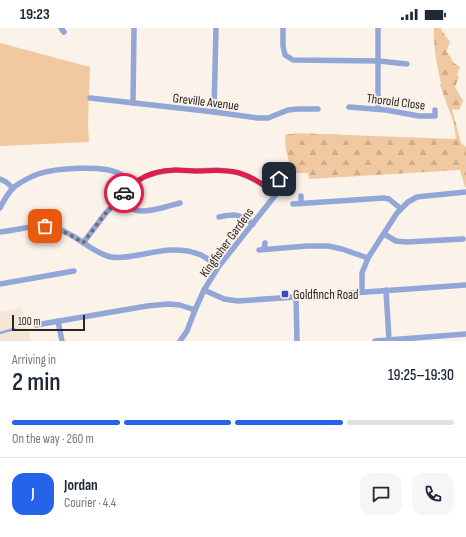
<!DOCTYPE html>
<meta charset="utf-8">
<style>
:root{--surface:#fff;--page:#f6f6f7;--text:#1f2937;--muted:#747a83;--line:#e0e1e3;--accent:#2563eb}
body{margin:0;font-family:"Sofia Sans Condensed",sans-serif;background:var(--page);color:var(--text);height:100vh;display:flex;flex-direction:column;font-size:15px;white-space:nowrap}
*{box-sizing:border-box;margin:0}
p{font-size:13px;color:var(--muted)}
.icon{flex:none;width:22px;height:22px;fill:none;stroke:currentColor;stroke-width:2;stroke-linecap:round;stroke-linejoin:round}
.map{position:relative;height:313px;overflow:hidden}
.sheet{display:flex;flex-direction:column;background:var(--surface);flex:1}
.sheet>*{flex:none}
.scale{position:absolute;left:12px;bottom:10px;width:73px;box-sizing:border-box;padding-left:4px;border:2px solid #292623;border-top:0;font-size:11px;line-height:14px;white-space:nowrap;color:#292623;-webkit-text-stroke:3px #fbf2e9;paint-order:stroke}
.pin{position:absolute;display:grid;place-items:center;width:34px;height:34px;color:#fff;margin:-17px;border-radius:8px;box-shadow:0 2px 6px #0006}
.courier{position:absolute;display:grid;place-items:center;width:40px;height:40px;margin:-20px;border:3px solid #e11d48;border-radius:50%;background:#fff;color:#222;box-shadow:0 1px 5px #0007}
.head em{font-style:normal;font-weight:600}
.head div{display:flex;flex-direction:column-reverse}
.head{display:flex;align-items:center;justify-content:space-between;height:68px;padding:0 12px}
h1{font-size:26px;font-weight:600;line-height:30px}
.bar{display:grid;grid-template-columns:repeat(4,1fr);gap:6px 4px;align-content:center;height:48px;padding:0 12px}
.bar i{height:5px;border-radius:3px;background:var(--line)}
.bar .active{background:var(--accent)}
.bar p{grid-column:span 4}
.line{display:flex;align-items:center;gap:10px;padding:0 12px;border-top:1px solid var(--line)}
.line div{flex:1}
.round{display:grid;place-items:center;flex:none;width:42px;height:42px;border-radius:12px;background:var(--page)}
.status{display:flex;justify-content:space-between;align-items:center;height:28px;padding:0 20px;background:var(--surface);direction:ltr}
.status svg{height:11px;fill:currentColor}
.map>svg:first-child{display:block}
.built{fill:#f5e6d7}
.forest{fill:url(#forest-firs)}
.green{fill:#f0c9a1}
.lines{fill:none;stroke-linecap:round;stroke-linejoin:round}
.lane{stroke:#93a6d8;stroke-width:2.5}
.street{stroke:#93a6d8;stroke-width:5.5}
.done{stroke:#726d68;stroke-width:4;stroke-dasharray:0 7.2}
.route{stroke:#e11d48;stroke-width:5}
.poi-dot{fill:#334ec0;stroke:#fbf2e9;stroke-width:1.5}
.labels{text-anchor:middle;stroke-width:3.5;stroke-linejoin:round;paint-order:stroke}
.street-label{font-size:13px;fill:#292623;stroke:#fbf2e9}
.poi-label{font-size:13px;fill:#292623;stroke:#fbf2e9;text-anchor:start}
</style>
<div class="status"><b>19:23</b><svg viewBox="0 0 49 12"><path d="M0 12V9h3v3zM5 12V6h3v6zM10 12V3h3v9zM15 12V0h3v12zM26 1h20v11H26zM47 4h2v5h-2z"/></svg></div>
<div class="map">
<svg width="466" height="313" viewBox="0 0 466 313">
<defs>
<pattern id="forest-firs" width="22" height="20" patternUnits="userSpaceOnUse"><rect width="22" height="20" fill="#f0c9a1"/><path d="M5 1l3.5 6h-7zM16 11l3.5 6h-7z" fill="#ceac8a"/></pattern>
</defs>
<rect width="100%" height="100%" fill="#fbf2e9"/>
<path class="built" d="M22,280L31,313H0V284Z"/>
<path class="forest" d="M434,0H441L442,3L450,14L446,24L448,25L454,35L460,39L457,47L459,49L455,59L463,73L459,82L452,81L461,115L466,119V159H465L460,142L309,151L308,145H288L289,134L286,123L285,111L286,106H294V105L456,111L454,96L440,57L441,55C437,37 433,19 434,0Z"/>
<path class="green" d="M0,15L90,39L88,97L89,114L0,118Z"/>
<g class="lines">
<path class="lane" d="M0,305L14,301"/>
<g class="street">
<path d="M61,0L64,4"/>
<path d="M283,0V18L285,27L293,32L379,33L407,36"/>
<path d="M378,0V81"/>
<path d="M90,70L214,84L258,90H268L288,82L298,81H318"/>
<path d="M133,75L134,0"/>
<path d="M349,79L386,82L419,88H435V82"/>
<path d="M214,84L216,0"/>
<path d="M0,151L6,154L13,160"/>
<path d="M301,168V175"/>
<path d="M118,171C123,175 128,180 135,182C145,186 169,178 180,175"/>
<path d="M293,176L384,170L389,171L401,181"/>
<path d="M0,180C4,172 8,165 14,159C21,154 30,149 38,146C55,140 103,137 118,145C124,147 128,152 133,156"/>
<path d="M219,189C236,186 238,185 253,196"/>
<path d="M0,204C28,201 44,191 71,207C84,214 96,226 111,229C122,231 133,228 144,226C163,222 182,219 201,227C207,230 213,235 219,238"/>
<path d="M384,206L396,213L406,214L463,211"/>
<path d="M83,215L105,186L133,156L146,148L159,144L175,142L195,143L217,142L236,144L249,149L260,155L275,166"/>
<path d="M264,221L265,215"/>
<path d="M259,222L307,218H328L342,221L368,230"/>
<path d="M0,256L74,243"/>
<path d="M204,262L224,271L238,273L466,257"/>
<path d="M386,262L389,312"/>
<path d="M362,264V245L368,230L397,185L408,174L417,169L426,168L466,164"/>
<path d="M296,268L297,313"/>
<path d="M58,293L62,313"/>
<path d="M36,297L147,278L168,276L180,277L195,282"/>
<path d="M180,313L187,303L195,282L204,262L219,238L281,160L284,153L286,145"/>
<path d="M375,313L466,306"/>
</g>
</g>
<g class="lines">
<path class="done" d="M45,198C61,202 70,206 83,215L105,186L124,165"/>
<path class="route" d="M124,165C128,161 131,157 135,154C147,146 162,142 176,142C183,142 189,143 195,143C208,143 222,141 235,144C251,147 263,157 276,166L281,160L284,153L279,151"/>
</g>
<rect class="poi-dot" x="281" y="262" width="8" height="8" rx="2"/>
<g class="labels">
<g class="street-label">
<text transform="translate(206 73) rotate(7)" y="5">Greville Avenue</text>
<text transform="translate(396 73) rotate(7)" y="5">Thorold Close</text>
<text transform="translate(226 214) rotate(-54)" y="5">Kingfisher Gardens</text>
</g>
<g class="poi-label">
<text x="293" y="271">Goldfinch Road</text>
</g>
</g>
</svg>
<div class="scale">100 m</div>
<div class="pin" style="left:45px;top:198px;background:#ea580c"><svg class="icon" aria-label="bag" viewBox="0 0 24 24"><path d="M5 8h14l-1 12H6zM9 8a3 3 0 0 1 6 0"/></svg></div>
<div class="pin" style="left:279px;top:151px;background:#1f2937"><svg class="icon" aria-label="home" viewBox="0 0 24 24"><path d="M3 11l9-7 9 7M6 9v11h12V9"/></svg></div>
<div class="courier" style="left:124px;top:165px"><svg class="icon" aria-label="car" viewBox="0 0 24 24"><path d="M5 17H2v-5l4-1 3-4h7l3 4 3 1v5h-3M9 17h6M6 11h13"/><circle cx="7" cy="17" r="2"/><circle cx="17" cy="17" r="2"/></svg></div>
</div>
<section class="sheet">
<div class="head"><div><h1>2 min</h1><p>Arriving in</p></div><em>19:25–19:30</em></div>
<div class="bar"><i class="active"></i><i class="active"></i><i class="active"></i><i></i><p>On the way · 260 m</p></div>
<div class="line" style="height:72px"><b class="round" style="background:var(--accent);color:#fff">J</b><div><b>Jordan</b><p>Courier · 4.4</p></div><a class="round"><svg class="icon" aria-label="chat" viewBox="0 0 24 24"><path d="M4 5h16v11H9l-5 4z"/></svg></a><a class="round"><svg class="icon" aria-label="phone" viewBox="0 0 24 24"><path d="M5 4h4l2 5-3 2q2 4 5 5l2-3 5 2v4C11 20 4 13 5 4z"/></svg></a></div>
</section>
